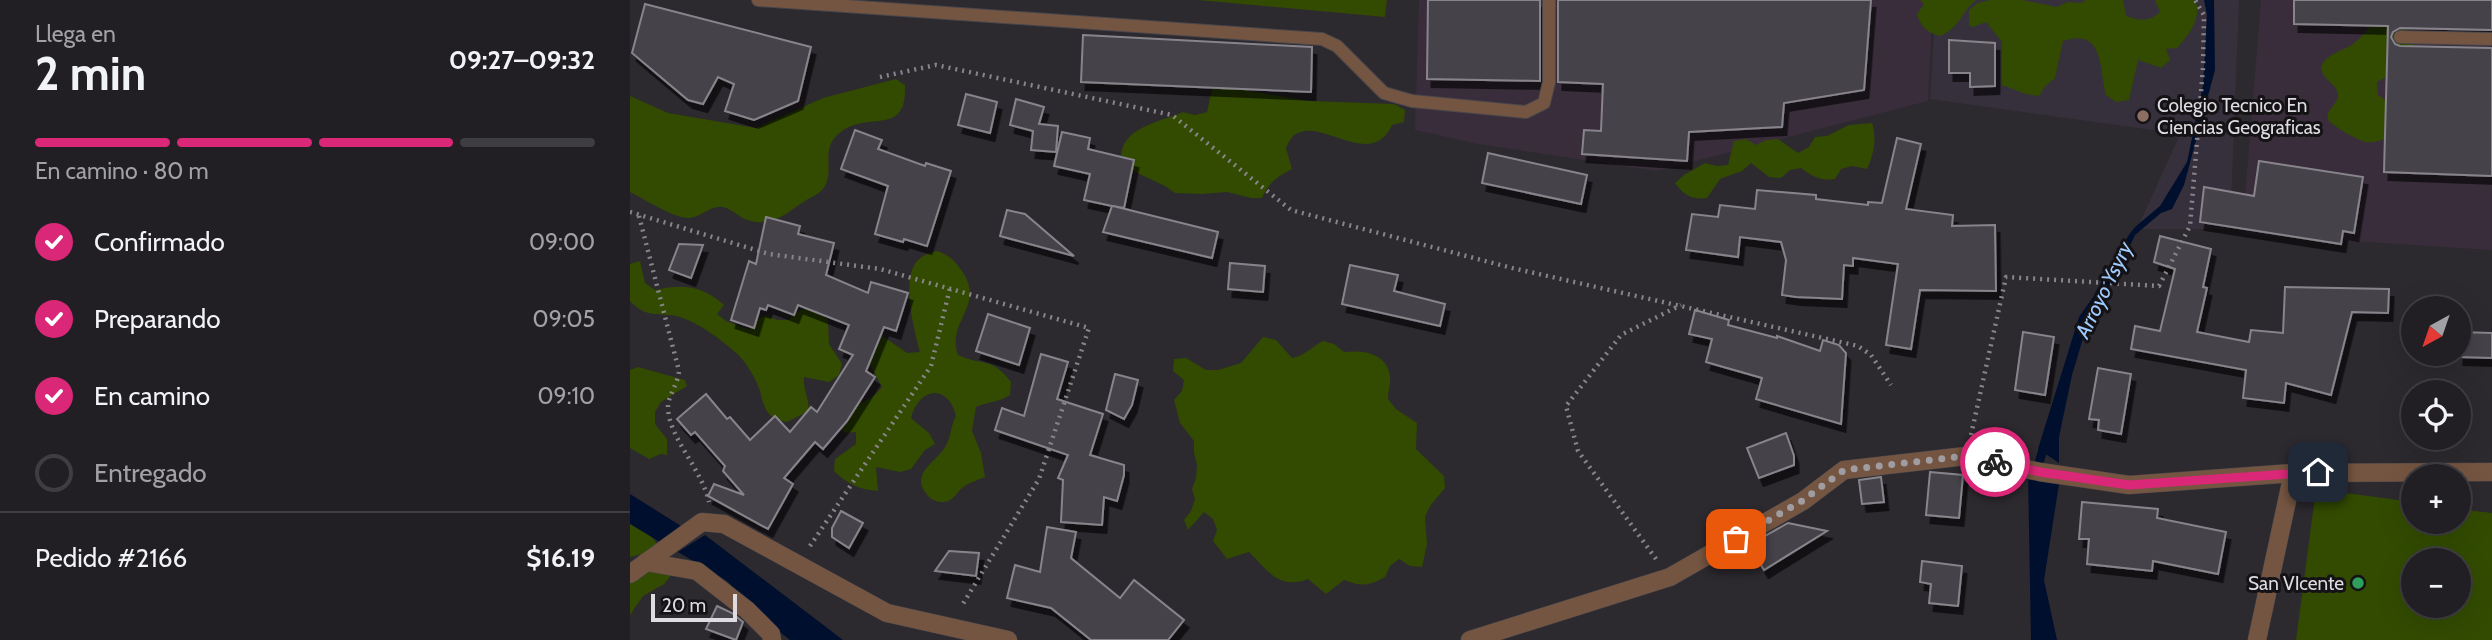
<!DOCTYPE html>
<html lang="es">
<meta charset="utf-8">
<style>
:root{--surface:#211f23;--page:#2d2c30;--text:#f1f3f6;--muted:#a2a2a6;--line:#3e3d41;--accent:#db2777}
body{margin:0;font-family:Cabin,sans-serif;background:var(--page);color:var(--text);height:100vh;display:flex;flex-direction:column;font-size:26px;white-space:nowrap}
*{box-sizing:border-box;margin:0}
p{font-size:23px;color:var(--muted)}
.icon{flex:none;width:38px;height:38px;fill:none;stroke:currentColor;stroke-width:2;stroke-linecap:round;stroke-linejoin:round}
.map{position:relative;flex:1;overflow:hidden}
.drawer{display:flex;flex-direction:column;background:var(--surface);width:630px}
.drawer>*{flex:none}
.needle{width:46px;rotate:220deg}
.controls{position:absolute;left:1771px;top:296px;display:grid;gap:14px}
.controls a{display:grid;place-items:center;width:70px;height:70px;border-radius:50%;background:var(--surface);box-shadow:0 7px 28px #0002,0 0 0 2px var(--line);font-size:35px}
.scale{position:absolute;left:21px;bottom:18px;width:86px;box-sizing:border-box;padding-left:7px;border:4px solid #dedce0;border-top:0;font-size:19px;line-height:24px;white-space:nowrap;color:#dedce0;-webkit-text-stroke:5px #141215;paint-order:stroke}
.pin{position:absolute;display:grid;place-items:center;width:60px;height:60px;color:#fff;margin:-30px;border-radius:14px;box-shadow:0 4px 10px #0006}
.courier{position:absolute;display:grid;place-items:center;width:70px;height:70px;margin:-35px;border:5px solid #db2777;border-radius:50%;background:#fff;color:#222;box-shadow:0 2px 9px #0007}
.headline em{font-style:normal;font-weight:700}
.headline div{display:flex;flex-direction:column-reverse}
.headline{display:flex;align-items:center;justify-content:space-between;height:119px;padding:0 35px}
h1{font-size:46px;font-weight:700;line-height:52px}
.bar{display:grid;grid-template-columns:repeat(4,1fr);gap:10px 7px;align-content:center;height:84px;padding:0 35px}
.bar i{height:9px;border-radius:5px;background:var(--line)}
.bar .current{background:var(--accent)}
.bar p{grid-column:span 4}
.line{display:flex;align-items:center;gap:18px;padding:0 35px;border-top:2px solid var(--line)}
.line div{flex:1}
ol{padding:0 35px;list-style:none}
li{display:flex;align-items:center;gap:21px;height:77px}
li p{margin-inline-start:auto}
li .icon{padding:7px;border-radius:50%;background:var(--accent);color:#fff;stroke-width:4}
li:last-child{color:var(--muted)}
li i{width:38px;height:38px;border:4px solid var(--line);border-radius:50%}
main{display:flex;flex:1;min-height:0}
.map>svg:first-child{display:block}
.built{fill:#36303c}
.industrial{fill:#392d3b}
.green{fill:#324b01;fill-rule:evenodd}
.water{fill:#000f2d}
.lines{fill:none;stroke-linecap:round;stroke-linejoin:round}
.stream{stroke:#000f2d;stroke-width:9}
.building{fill:#454249;stroke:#88848c;stroke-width:2;filter:url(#shadow)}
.service-casing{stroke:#48464b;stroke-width:14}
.minor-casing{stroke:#48464b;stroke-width:19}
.path{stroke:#87858a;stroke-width:4.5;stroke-dasharray:2 5;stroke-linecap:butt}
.service{stroke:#745541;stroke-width:12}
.minor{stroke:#745541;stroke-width:18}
.done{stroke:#a09da2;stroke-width:7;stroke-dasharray:0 12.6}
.route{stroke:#db2777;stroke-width:9}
.education-dot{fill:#8d6e63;stroke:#141215;stroke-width:2.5}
.leisure-dot{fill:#2e9e5b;stroke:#141215;stroke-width:2.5}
.labels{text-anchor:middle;stroke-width:6;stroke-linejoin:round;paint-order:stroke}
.poi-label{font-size:19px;fill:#dedce0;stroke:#141215;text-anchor:start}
.water-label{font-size:21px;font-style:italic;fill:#9fcafd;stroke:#141215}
</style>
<main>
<section class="drawer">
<div class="headline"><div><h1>2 min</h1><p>Llega en</p></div><em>09:27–09:32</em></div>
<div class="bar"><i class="current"></i><i class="current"></i><i class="current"></i><i></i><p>En camino · 80 m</p></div>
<ol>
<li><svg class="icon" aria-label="check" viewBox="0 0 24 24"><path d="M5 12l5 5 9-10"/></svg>Confirmado<p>09:00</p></li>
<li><svg class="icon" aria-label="check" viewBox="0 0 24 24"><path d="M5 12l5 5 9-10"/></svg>Preparando<p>09:05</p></li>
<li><svg class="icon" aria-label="check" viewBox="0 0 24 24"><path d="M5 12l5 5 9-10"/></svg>En camino<p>09:10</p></li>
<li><i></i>Entregado</li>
</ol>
<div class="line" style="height:91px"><div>Pedido #2166</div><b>$16.19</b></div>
</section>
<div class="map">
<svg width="1862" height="640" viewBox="0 0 1862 640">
<defs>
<filter id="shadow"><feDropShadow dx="4.5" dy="8" stdDeviation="0" flood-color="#0009"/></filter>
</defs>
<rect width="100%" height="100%" fill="#2c292f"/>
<path class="built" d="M1306,0H1609L1600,229H1507L1548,139L1544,133L1300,99Z"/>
<g class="industrial">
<path d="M789,0H1303L1298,101L1027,171L848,144L785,130Z"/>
<path d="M1631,0H1862V250L1612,234Z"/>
</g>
<g class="green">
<path d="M568,0H757L755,17Z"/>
<path d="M1290,0H1346C1330,13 1331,27 1310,36C1296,32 1291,27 1287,14L1294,4Z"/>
<path d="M1360,0H1392L1427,7L1438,2L1451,3L1456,0H1493L1496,16C1511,21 1519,22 1530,12L1525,0H1565C1573,17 1558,36 1547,48L1536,49L1540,60L1531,68L1508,60L1499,100L1486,102L1476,95C1469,70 1475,27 1433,41L1425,78L1415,86L1409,96L1396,94L1372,85V42L1356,22L1343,27L1339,26V10L1348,3Z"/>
<path d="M1743,23L1777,27C1796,57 1770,69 1747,82L1748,95L1757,101L1758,137C1750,141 1745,143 1736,142C1729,141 1700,125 1698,119C1695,110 1709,104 1708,94C1706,83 1692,80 1691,67C1698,52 1712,52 1723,44C1731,38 1737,30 1743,23Z"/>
<path d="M266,79L275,85C277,137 240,111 212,131C187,149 207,170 193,189C189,194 181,197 175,201C156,213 143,228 117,220C109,217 102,209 93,207C80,205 71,218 58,218C44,218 14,199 0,192V96L38,113L126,128L193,98Z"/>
<path d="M582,89H607L679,101L764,104L775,110L774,122L762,125C743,168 696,123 671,132C662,134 660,140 656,148L662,169C648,176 638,183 632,198H621L597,192L572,194L545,193L535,186L501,170L491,161C489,127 528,123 553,112L565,115L577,112Z"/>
<path d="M1242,123C1247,139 1244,154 1237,169L1222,166L1211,169L1205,179C1190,181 1183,177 1171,168L1160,170L1151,178L1139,177L1121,163L1112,171L1090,179L1077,198C1061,200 1054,195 1045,183L1054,175L1075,163L1087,166L1098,165L1104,141L1116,139L1126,145L1136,140L1148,139L1168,153L1179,147L1185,137L1197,136L1219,125Z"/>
<path d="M307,251C319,255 324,260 332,271C356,306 316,321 328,355C355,367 361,356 381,382L380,395C369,402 358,402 346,407L342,431L351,453L355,477C349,480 340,482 335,486C327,490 325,501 314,502C309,503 302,500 299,497C277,474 307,462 315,447C321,438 320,427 326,416C318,383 289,387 281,418L299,433L305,444L295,450L281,469L270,472L246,467L248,491C230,490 216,483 204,471L205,459L226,444V432L215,433L207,423L222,405C236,402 243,398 252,387L233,352L248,333L277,353L290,352C284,330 271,279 287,261C293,255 299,253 307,251Z"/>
<path d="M10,261L15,283L25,290C53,284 71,285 94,305L87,314L96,321L119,330L125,320L136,315L147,320H159C173,304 183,305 198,320L199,344L212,364L209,375L199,382L174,377C173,390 179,398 179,411L157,422C134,417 135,408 129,388C125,377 114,359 105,352C90,339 69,323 50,317C28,311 18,320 0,301V264Z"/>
<path d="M633,337L646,340L662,358C675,356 681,347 693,341L704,344L714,352C733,350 757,353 760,376C761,383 758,392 758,399L766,409L787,423L786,449L814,476L815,488L800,506L795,517L797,544L792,567L780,566L769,559L760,566L755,577C738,586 733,587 714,580L696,594L678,579C649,590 638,571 619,552L597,559L583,541L587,530L583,519L574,512L558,530L554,520L561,511L565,499L562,489L566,478L567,465L564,453V441L550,423L544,400L552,391L554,380L543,371L544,359L556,358L576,370H588L611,363Z"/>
<path d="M8,367L55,380L57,386L31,402L25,412V424L37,439V455L31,454L19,459L0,448V370Z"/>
<path d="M1686,489L1783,502V522H1829V509L1862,513V640H1666ZM1783,560H1829V606H1783Z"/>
<path d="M0,523L13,526L28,545L16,553L0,557Z"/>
<path d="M0,565L42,574L34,584L13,596L0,615Z"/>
</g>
<g class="water">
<path d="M1574,0H1584L1585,70L1554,185L1542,209L1531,213L1505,235L1489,269H1483L1498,236L1505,227L1530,206L1557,162L1573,85L1577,15Z"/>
<path d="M1471,286L1478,287L1460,315L1442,375L1429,437V463L1408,449L1449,317Z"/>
<path d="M1398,472L1429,484L1414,580L1427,640H1401Z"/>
<path d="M0,494L51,526L30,542L0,524Z"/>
<path d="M75,535L213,640H160L141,625L97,581L48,552Z"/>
</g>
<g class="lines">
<g class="stream">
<path d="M1469,295L1490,259"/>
<path d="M1406,473L1415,443"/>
</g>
</g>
<g class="building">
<path d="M798,0H910V81L797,79Z"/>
<path d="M928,0H1241L1234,90L1154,103L1152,127L1059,132L1057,161L952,154L954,130L971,131L973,84L928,82Z"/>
<path d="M1664,0H1862V30L1770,28L1763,32L1761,37L1765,44L1770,46L1862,48V176L1754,172L1758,26L1664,24Z"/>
<path d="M15,4L181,47L168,101L124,120L95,111L104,84L88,77L73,104L58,100L2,53Z"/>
<path d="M453,35L682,47L681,92L451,82Z"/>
<path d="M1319,40L1365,43V86L1340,87V73H1319Z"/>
<path d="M336,94L367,102L360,133L328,125Z"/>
<path d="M386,99L414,107L409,124L428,126L426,152L401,150L403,131L380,125Z"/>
<path d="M225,130L252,140L248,149L295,166L296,163L321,171L297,246L274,239L273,242L245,234L258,186L211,169Z"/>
<path d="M432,132L460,138L458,149L504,160L494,208L483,206L588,232L582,258L473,232L482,206L454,200L460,174L424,166Z"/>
<path d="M1267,138L1291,144L1276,209L1323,215L1322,226L1365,225L1366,291L1290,290L1281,349L1256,345L1268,264L1223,258V266L1214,265L1212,299L1166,297L1152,295L1156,260L1151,242L1110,237L1108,257L1056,250L1062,214L1088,217L1090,205L1125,209L1127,190L1186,195V199L1238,205V202L1252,203Z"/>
<path d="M858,153L957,175L951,204L852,183Z"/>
<path d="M1629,161L1733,177L1724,233L1713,231L1711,244L1570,222L1574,187L1624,196Z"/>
<path d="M377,210L395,214L444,256L370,236Z"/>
<path d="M136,217L170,226L168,234L204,243L196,275L238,293L241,282L278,293L266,331L254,327L236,371L245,377L217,421L193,449L185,442L154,478L163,484L138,529L78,496L84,484L114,495L93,471L95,466L65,432L61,435L47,419L76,394L97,419L100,417L120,440L145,416L160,432L181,407L187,412L223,355L209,349L219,325L168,305L164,315L138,305L136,310L130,308L124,328L101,320L119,261L126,264Z"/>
<path d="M1530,236L1581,249L1573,287L1577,288L1567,332L1619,342L1621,330L1653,333L1655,287L1759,289L1758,313L1722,312L1701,395L1656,383L1654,403L1613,398L1616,370L1501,349L1505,326L1530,331L1545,269L1524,262Z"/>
<path d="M49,244L73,245L61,278L39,270Z"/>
<path d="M600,263L635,266L633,292L598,289Z"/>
<path d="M720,265L768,275L764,291L815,304L810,326L712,304Z"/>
<path d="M1065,310L1099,320L1098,325L1147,338V336L1190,351L1193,340L1209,345L1216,353L1211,424L1126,399L1132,378L1076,362L1082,339L1059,334Z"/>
<path d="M358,314L400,328L389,365L346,351Z"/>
<path d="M1393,332L1424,337L1415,395L1385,390Z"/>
<path d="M1829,332L1862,333V358L1829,357Z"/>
<path d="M411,354L438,362L427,399L473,414L460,455L494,465V475L487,501L474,497L472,525L431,522L433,480L428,478L438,455L365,430L372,408L394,416Z"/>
<path d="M1468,368L1501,374L1491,434L1468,430L1469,420L1459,419Z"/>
<path d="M485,374L508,380L502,405L494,419L476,410Z"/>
<path d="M1156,433L1164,456V465L1129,478L1117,448Z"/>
<path d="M1300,472L1333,475L1329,518L1296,515Z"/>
<path d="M1251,477L1254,502L1232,504L1229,480Z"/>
<path d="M1452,502L1528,509L1527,518L1596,532L1588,574L1523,561L1522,571L1457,564L1459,539H1449Z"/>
<path d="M211,511L233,523L219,548L202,537V528Z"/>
<path d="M1158,523L1197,531L1134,570L1119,545Z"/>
<path d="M417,527L446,532L441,558L490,598L504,580L554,620L538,640H461L421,608L377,598L385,565L410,572Z"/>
<path d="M319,551L349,553L346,576L305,571Z"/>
<path d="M1292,561L1332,566L1328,606L1299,603L1301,584L1290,582Z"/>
<path d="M87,606L102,613L113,622L106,640L76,629Z"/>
</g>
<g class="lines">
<defs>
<g id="service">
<path d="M128,0L692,39L707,46L754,93L782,101L896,112L914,103L919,82V0"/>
<path d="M1770,37L1862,39"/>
</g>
<g id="minor">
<path d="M16,562L67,571L117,610L141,634L142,640"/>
<path d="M0,574L72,522L94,524L257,613L378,640"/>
<path d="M840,640L1040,577L1173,501L1214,470L1336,456L1410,472L1499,485L1663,473L1862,472"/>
<path d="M1627,640L1663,473"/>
</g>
</defs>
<use href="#service" class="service-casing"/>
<use href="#minor" class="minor-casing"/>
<g class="path">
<path d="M250,77L306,65L542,115L661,210L882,268L1228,346L1241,355L1261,385"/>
<path d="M0,212L139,254L250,269L459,328L409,479L331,607"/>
<path d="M9,216L49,371C48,384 38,396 38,407C38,437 72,469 79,502"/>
<path d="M1341,435L1376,277L1529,286L1560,226L1573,68L1574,15L1565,0"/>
<path d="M180,546L301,366L320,288"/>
<path d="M1026,559L948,451L936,406L991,335L1051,305"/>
</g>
<use href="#service" class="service"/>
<use href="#minor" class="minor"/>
</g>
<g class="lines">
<path class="done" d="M1106,539L1172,501L1214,470L1336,456L1365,462"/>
<path class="route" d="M1365,462L1410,472L1499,485L1688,472"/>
</g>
<circle class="education-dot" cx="1513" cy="116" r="7"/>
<circle class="leisure-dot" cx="1728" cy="583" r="7"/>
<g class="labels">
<g class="poi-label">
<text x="1527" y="112">Colegio Tecnico En<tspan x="1527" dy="22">Ciencias Geograficas</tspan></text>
<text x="1714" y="590" text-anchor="end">San VIcente</text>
</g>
<g class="water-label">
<text transform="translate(1474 290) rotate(-64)" y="7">Arroyo Ysyry</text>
</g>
</g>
</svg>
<div class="controls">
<a><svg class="needle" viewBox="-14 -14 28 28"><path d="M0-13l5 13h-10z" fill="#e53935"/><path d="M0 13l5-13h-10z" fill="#a2a2a6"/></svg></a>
<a><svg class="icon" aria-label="locate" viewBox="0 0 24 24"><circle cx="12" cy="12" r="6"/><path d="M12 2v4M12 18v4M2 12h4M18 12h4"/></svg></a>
<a>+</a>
<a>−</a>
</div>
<div class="scale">20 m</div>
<div class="pin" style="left:1106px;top:539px;background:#ea580c"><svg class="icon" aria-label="bag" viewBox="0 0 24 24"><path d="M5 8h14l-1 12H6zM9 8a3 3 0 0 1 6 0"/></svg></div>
<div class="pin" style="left:1688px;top:472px;background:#1f2937"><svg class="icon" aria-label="home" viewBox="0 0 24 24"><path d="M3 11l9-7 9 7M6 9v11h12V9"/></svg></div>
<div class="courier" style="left:1365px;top:462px"><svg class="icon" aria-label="bike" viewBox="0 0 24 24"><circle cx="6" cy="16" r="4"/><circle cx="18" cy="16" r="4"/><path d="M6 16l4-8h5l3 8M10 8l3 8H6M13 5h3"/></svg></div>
</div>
</main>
